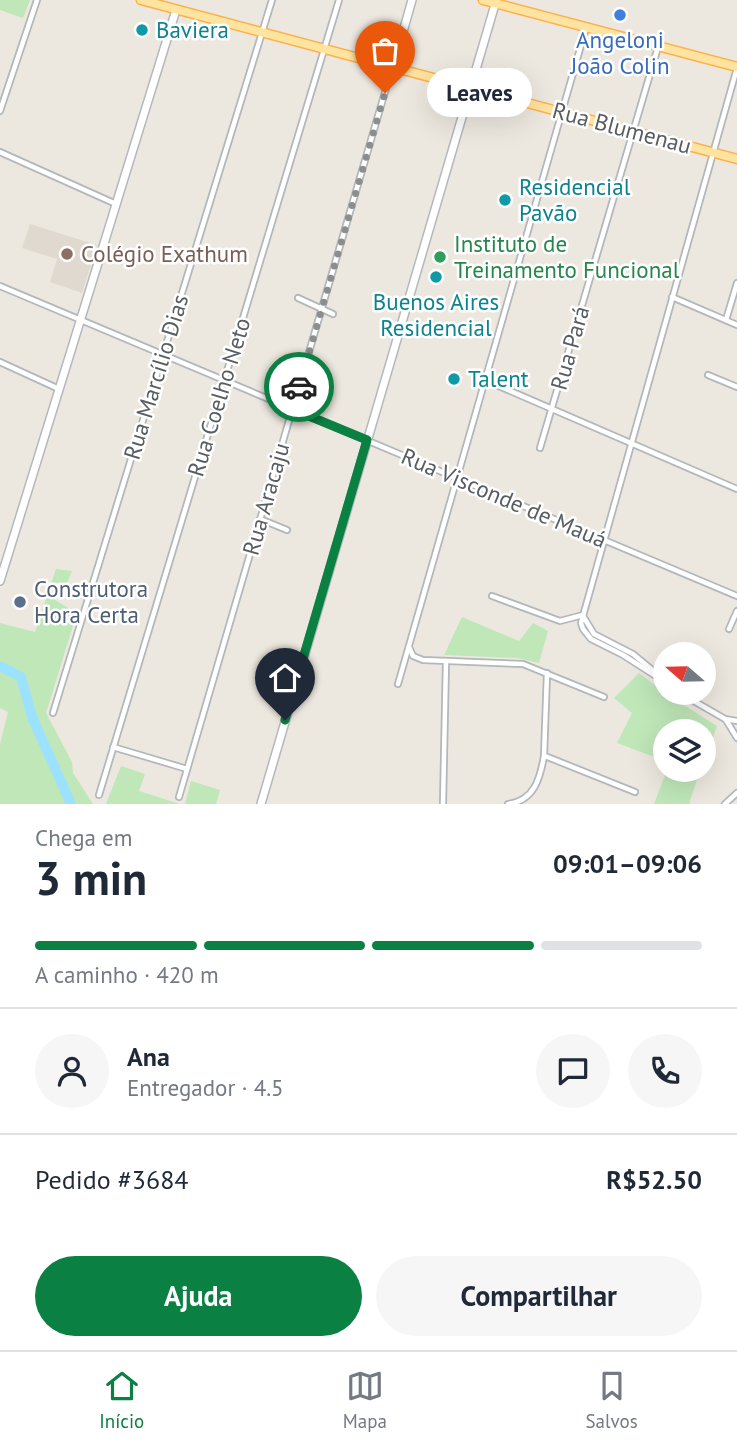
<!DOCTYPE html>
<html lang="pt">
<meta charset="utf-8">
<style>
:root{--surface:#fff;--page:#f6f6f7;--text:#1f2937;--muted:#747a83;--line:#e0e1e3;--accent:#0b8043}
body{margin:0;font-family:"PT Sans",sans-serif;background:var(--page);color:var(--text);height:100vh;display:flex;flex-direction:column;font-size:26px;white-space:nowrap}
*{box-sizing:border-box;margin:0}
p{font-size:23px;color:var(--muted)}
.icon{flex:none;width:38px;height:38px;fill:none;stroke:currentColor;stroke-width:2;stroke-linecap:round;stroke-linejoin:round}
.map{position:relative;height:804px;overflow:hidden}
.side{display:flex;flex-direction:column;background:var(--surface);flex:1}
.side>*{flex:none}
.needle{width:46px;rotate:290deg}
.fabs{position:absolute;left:653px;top:642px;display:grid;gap:14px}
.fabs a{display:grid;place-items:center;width:63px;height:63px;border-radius:50%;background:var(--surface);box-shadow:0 7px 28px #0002;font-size:35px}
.pin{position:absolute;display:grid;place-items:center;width:60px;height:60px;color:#fff;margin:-72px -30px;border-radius:50% 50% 50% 0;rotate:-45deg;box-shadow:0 0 7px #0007}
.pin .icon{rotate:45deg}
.courier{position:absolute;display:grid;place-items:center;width:70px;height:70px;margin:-35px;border:5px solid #0b8043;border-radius:50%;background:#fff;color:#222;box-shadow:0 2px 9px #0007}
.bubble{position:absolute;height:49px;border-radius:24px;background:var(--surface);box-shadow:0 7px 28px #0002;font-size:23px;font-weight:700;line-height:49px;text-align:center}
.headline em{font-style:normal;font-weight:700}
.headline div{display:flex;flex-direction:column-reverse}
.headline{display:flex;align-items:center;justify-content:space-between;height:119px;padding:0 35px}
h1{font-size:46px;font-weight:700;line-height:52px}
.bar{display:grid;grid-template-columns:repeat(4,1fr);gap:10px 7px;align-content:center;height:84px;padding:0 35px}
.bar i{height:9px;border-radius:5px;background:var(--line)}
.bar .current{background:var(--accent)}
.bar p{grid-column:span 4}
.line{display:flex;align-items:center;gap:18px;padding:0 35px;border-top:2px solid var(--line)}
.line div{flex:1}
.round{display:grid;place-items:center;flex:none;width:74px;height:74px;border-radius:37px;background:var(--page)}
.primary-button{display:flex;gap:14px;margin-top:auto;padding:14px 35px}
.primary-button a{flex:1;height:80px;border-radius:42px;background:var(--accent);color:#fff;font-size:28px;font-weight:700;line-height:80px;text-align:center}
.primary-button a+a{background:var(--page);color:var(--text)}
.menu{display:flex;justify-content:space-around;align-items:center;height:98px;border-top:2px solid var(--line);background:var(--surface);font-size:19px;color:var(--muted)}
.menu a{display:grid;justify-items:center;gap:4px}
.menu .current{color:var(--accent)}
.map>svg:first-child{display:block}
.education{fill:#dfd9cf}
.green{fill:#bfe7b8}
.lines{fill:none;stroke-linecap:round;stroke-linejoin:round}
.river{stroke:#9ce2ff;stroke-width:10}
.street-casing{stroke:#b2b7bb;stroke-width:8}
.secondary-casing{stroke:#b3b8be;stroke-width:10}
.primary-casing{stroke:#fdb148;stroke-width:11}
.street{stroke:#fff;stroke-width:4.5}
.secondary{stroke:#fff;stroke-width:7}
.primary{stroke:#ffe3a1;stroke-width:8}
.done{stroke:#8c8e8d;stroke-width:7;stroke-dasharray:0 12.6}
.route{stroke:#0b8043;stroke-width:9}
.shop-dot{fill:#3f7fe0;stroke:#fff;stroke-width:2.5}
.culture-dot{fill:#0f9aa8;stroke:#fff;stroke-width:2.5}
.education-dot{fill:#8d6e63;stroke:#fff;stroke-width:2.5}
.leisure-dot{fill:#2e9e5b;stroke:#fff;stroke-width:2.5}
.service-dot{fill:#5c6f8a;stroke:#fff;stroke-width:2.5}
.labels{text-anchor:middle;stroke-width:5;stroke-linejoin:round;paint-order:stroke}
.culture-label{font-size:23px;fill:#0d838f;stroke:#fff;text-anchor:start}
.shop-label{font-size:23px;fill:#366cbe;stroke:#fff}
.street-label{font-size:23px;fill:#585d61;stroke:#fff}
.leisure-label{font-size:23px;fill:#27864d;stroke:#fff;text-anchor:start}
.education-label{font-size:23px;fill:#785e54;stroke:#fff;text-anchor:start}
.service-label{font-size:23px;fill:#4e5e75;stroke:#fff;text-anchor:start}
</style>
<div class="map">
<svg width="737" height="804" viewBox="0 0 737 804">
<rect width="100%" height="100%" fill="#ede8df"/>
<path class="education" d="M30,224L97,245L82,293L50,282L57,259L22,248Z"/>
<g class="green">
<path d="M0,0H30L23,18L0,10Z"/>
<path d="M56,569L72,571L66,585L55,582L50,597L77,613L46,713L72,762L73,773L93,804H0V744L8,712L0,708V623L35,632Z"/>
<path d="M462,617L519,641L533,623L548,631L539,663L517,658L444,655Z"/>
<path d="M639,673L665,693L717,726L704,762V732H665V761L617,743L632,713L614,698Z"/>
<path d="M121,766L145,774L139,791L180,804H106Z"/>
<path d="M667,770H700L689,804H654Z"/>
<path d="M191,781L220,790L216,804H185Z"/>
</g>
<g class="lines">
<path class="river" d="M0,666L21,677L32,717L71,804"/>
<defs>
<g id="street">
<path d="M0,111L37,0"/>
<path d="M0,152L116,204"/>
<path d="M0,286L737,596"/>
<path d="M672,297L737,325"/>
<path d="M298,298L333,314"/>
<path d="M726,320L737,283"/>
<path d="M0,362L59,389"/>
<path d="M708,375L737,387"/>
<path d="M485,380L737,489"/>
<path d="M540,448L658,47"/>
<path d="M260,519L287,530"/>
<path d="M492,596L560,621L583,615"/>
<path d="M583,616L594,634L633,654L662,678"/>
<path d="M729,629L737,611"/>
<path d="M409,647L413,656L423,660L523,664L604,697"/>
<path d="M665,682L623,655L591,639L583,629L581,623L737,68"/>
<path d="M398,684L586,28"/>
<path d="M680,693L725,719L737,721"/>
<path d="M53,713L272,0"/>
<path d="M726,720L737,738"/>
<path d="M113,747L187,769"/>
<path d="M545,756L635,792"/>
<path d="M99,795L339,0"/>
<path d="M179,797L392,68"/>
<path d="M443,804L446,661"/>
<path d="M508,804C534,801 540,779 544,756L547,673"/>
<path d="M725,804L737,793"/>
</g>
<g id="secondary">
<path d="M393,67L412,0"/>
<path d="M0,581L176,10"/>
<path d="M261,804L496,1"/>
</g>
<g id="primary">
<path d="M141,0L737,159"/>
<path d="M483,0L737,67"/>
</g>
</defs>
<use href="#street" class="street-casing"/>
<use href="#secondary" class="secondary-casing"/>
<use href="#primary" class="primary-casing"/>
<use href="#street" class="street"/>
<use href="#secondary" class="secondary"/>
<use href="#primary" class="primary"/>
</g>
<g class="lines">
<path class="done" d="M299,387L385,93"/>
<path class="route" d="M285,720L367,440L292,409L299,387"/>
</g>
<circle class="shop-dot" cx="620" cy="15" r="7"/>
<g class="culture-dot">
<circle cx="142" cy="30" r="7"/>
<circle cx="505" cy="200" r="7"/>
<circle cx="436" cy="277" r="7"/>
<circle cx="454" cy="379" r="7"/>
</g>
<circle class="education-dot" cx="67" cy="254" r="7"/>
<circle class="leisure-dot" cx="440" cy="257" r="7"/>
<circle class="service-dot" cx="20" cy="602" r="7"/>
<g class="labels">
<g class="culture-label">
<text x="156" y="38">Baviera</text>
<text x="519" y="195">Residencial<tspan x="519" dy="26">Pavão</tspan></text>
<text x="436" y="310" text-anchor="middle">Buenos Aires<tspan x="436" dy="26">Residencial</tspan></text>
<text x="468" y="387">Talent</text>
</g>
<g class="shop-label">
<text x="620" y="48">Angeloni<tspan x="620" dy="26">João Colin</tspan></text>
</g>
<g class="street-label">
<text transform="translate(622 128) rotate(15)" y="8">Rua Blumenau</text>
<text transform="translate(570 348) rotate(-74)" y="8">Rua Pará</text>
<text transform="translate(156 377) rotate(-73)" y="8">Rua Marcílio Dias</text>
<text transform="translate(219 397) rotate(-73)" y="8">Rua Coelho Neto</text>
<text transform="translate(504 498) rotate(23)" y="8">Rua Visconde de Mauá</text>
<text transform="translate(266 499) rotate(-74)" y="8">Rua Aracaju</text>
</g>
<g class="leisure-label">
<text x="454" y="252">Instituto de<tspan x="454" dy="26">Treinamento Funcional</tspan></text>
</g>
<g class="education-label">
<text x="81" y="262">Colégio Exathum</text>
</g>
<g class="service-label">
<text x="34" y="597">Construtora<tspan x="34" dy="26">Hora Certa</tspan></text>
</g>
</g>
</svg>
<div class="fabs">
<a><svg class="needle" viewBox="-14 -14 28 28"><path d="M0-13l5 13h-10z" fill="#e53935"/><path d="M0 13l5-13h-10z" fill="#747a83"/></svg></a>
<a><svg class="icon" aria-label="layers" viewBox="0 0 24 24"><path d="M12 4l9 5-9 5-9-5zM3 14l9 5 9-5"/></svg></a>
</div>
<div class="pin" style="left:385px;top:93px;background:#ea580c"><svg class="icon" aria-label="bag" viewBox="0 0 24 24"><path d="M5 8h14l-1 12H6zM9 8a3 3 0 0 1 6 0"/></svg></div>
<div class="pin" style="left:285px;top:720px;background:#1f2937"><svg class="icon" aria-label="home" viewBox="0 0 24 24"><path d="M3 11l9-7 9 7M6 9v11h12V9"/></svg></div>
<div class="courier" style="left:299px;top:387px"><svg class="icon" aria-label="car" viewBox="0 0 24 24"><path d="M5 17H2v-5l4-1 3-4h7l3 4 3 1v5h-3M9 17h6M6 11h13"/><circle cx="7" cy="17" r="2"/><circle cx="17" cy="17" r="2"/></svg></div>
<div class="bubble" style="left:427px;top:68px;width:105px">Leaves</div>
</div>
<section class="side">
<div class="headline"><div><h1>3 min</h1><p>Chega em</p></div><em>09:01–09:06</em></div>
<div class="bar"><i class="current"></i><i class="current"></i><i class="current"></i><i></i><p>A caminho · 420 m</p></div>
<div class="line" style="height:126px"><a class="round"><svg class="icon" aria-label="person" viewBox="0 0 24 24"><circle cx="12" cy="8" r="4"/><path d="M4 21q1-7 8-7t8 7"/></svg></a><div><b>Ana</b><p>Entregador · 4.5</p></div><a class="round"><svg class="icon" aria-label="chat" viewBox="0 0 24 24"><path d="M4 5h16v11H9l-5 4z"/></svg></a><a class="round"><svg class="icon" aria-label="phone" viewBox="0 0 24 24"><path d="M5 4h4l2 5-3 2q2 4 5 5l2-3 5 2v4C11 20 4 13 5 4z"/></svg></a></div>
<div class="line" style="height:91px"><div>Pedido #3684</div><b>R$52.50</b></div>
<div class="primary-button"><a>Ajuda</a><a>Compartilhar</a></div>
</section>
<nav class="menu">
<a class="current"><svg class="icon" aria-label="home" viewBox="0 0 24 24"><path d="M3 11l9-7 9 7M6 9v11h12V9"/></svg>Início</a>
<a><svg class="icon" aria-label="map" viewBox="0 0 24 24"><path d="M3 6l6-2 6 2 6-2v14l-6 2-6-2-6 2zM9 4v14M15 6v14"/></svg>Mapa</a>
<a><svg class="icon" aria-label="saved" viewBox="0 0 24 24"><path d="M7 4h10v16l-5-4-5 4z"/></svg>Salvos</a>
</nav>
